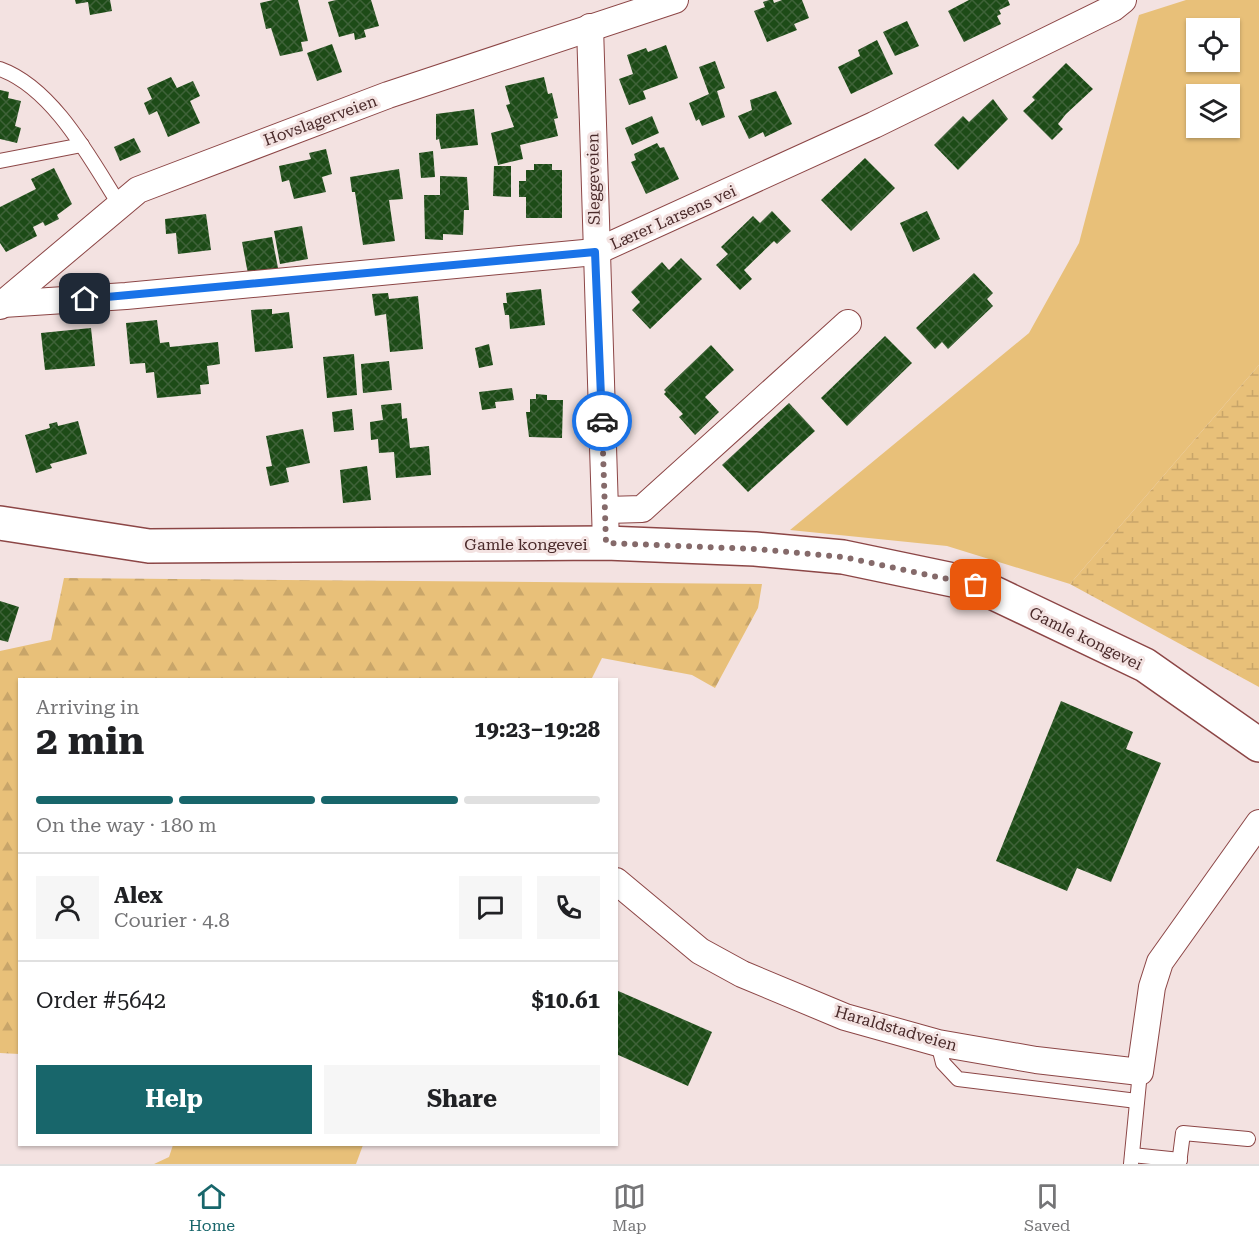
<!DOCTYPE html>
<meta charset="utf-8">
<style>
:root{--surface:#fff;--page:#f6f6f6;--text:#202124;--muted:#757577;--line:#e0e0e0;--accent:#18666b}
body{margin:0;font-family:"Roboto Serif",serif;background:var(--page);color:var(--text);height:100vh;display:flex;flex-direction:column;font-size:22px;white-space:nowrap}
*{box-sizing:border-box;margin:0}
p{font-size:20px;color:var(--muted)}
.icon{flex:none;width:33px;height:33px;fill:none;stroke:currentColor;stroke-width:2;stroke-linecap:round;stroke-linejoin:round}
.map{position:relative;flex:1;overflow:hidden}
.sheet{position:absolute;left:18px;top:678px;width:600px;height:468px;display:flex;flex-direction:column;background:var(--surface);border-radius:0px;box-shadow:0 2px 4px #0004}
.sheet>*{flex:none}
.fabs{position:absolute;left:1186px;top:18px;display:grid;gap:12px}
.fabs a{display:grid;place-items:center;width:54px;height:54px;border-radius:0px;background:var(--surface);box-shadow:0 2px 4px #0004;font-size:30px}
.pin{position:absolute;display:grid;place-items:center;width:51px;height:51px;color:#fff;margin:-26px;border-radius:12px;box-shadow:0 3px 9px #0006}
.courier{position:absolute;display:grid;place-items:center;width:60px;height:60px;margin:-30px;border:4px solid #1a73e8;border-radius:50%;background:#fff;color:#222;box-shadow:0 2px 8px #0007}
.headline em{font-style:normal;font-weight:700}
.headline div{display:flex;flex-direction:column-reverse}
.headline{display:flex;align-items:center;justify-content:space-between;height:102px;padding:0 18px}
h1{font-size:39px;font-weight:700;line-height:45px}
.bar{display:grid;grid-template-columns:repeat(4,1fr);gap:9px 6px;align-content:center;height:72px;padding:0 18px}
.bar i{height:8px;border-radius:4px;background:var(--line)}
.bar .on{background:var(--accent)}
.bar p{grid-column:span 4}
.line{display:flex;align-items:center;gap:15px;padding:0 18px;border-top:2px solid var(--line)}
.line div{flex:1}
.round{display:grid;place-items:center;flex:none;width:63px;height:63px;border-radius:0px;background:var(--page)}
.action{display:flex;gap:12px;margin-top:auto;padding:12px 18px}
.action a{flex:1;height:69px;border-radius:0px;background:var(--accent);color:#fff;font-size:24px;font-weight:700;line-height:69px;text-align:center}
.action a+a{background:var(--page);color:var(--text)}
.tabs{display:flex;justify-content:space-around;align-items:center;height:84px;border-top:2px solid var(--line);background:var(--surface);font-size:16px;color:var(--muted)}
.tabs a{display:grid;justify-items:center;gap:3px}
.tabs .on{color:var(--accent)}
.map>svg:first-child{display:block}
.grass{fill:#e8c079;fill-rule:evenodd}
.forest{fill:url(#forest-firs)}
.wetland{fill:url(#wetland-marsh)}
.building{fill:url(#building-cross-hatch)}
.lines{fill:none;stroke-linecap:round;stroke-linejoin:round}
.service-casing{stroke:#8c4646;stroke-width:16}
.minor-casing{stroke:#8c4646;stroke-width:28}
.secondary-casing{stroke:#8c4646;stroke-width:36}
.service{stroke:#fff;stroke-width:14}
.minor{stroke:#fff;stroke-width:26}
.secondary{stroke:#fff;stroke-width:33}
.done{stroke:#856a6a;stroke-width:6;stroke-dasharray:0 10.8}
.route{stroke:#1a73e8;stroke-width:8}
.labels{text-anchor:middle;stroke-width:6;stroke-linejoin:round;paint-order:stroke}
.street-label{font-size:16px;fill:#4a2a2a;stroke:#f3e2e1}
</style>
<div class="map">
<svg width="1259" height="1164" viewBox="0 0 1259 1164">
<defs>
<pattern id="forest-firs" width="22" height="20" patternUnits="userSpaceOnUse" patternTransform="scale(1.5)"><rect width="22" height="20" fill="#e8c079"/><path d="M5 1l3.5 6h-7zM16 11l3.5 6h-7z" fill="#c8a569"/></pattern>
<pattern id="wetland-marsh" width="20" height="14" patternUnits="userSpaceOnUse" patternTransform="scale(1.5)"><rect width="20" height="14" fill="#e8c079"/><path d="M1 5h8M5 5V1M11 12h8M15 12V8" fill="none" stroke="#c8a569"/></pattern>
<pattern id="building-cross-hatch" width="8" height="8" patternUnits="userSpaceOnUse" patternTransform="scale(1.5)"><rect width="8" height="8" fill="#1d4b17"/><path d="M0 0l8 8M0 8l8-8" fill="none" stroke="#3f6239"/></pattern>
</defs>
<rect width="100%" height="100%" fill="#f3e2e1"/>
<g class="grass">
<path d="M1186,0H1259V365L1070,584L947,546L790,530L1029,333L1079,243L1139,15ZM1197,28H1230V62H1197ZM1197,94H1230V128H1197Z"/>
<path d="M173,1145V1144L363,1145L356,1164H154L169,1157Z"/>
</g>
<path class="forest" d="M64,578L762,584L758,608L715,688L692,675L602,658L591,680H20L19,1054L0,1053V651L51,640Z"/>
<path class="wetland" d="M1259,365V687L1070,584Z"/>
<g class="building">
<path d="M75,0H110L112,11L90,15L88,2L76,4Z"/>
<path d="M273,0H298L308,41L301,42L303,51L280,56L271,28L266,29L260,3Z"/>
<path d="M336,0H371L379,26L364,30L366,37L355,40L354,33L339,37L328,2Z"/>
<path d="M769,0H773L774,3L782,0H802L809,18L794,24L797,30L767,42L754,11L765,7L763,2Z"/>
<path d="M969,0H1008L1010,5L999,10L1001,14L997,16L1001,24L964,42L948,11Z"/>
<path d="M907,21L919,46L895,56L883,32Z"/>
<path d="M877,40L893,74L851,94L838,67L860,56L858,50Z"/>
<path d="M332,44L342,72L317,81L307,53Z"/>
<path d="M666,45L678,78L643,91L646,99L629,105L619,79L633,74L627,55L646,48L648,52Z"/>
<path d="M715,61L725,88L717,91L725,117L702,126L699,119L696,121L689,103L709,94L699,67Z"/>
<path d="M1066,63L1093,89L1066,114L1058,124L1063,129L1052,140L1023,111L1035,100L1032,97Z"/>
<path d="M171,77L177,88L193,81L200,96L190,101L200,123L168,137L157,111L149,115L144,103L152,99L147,88Z"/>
<path d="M544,77L548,94L552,93L558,118L554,119L558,136L520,145L523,159L498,165L491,133L514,127L506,105L510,104L505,86Z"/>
<path d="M0,90L9,92L8,98L21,101L15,126L21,128L17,143L0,139Z"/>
<path d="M776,91L792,124L765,137L763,132L749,139L738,116L752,110L750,100Z"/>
<path d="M993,99L1008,119L958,170L934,145L963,116L969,122Z"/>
<path d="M474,109L478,145L441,149L439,139L436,140V114Z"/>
<path d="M652,116L659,133L632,145L625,128Z"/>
<path d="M134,138L141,152L120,161L114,147Z"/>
<path d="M657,143L660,148L664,147L679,179L646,194L631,162L636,160L634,154Z"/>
<path d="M326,149L332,174L322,177L326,192L294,199L289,180L282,182L279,166L311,159L309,153Z"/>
<path d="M433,151L435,177L421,178L419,153Z"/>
<path d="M865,158L895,188L851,231L821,200Z"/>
<path d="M534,164H552V170H562V218H526V197H519V181H526V170H534Z"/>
<path d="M494,166H511V197L493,196Z"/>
<path d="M54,168L72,204L57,215L59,219L45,226L43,222L33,227L37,236L6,252L0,243V207L36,189L31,179Z"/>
<path d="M399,169L403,199L389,200L395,241L363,245L355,192H352L350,177Z"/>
<path d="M440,176L467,177L469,210H464L463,235L443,234V240L425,239L424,195H440Z"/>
<path d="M772,211L791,231L777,244L774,241L744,270L752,279L740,290L716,265L728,254L721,247L753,216L760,223Z"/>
<path d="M927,211L940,239L913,252L900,223Z"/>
<path d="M206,214L211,250L178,254L176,233L166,234L165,219Z"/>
<path d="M302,226L308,259L280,264L274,231Z"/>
<path d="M272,237L278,268L248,274L242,242Z"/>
<path d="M681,258L702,279L650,329L632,310L640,302L631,292L662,262L669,270Z"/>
<path d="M974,273L993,293L987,299L993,306L948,349L942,342L935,349L916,328Z"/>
<path d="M541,289L545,325L510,329L509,315H505L503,303H507L506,293Z"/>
<path d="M388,293L389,299L418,296L423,349L390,352L386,314L375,316L372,294Z"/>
<path d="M272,309V314L289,312L293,348L255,352L251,310Z"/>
<path d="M157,320L160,343L169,342L170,347L218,342L220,364L207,366L209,384L200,385L201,394L157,398L154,372L146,373L145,363L130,364L126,323Z"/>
<path d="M91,328L95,366L45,370L41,333Z"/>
<path d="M885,336L912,363L847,426L821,398Z"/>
<path d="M489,344L493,365L479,368L475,348Z"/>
<path d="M711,345L734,370L705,397L719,412L695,435L679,417L683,414L664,394L666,392L664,390Z"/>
<path d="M354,354L357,395L327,398L323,357Z"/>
<path d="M389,361L392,390L363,393L361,364Z"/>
<path d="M512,388L514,400L495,402L496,408L482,410L479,392Z"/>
<path d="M536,394L547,395V400H563L562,438L529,437L526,412H530V399H536Z"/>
<path d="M401,403L402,419L407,418L410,448L429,446L431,475L396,478L394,452L379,453L378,439L371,440L370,422L383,420L381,405Z"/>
<path d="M789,403L815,431L748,492L722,465Z"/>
<path d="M352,409L354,430L334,432L332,412Z"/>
<path d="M78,421L87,454L50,464L52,468L36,473L25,435L50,428L49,424L57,422L58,426Z"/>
<path d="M303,429L310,463L286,468L289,482L270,486L266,467L272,466L266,436Z"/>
<path d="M367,466L371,500L343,503L340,470Z"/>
<path d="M0,601L19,607L8,642L0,640Z"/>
<path d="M1061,701L1133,732L1126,749L1161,763L1111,882L1077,868L1067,891L996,861Z"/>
<path d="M616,990L712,1032L688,1086L616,1054Z"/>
</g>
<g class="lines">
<defs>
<g id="service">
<path d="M0,69C53,88 90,158 119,204"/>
<path d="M0,161L82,145"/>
<path d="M938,1043L943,1063L958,1079L1137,1101"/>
<path d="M1132,1155L1180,1160"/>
<path d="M1131,1164L1140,1072"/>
<path d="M1179,1164L1183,1133L1248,1139"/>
</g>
<g id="minor">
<path d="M590,27L606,543"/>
<path d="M3,304L126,296L595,252L874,125L1113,8L1123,0"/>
<path d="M0,306L138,190L388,95L675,0"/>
<path d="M606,510L642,509L848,323"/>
<path d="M616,881L700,951L742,974L845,1017L938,1043L1036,1060L1140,1072L1152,987L1160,962L1259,823"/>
</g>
<path id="secondary" d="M0,523L149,546L606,543L755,549L843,557L977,585L1145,665L1259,745"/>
</defs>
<use href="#service" class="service-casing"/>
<use href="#minor" class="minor-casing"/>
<use href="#secondary" class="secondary-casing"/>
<use href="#service" class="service"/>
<use href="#minor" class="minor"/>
<use href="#secondary" class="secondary"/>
</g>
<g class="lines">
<path class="done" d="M602,421L606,543L755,549L843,557L976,585"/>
<path class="route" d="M85,299L595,252L602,421"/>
</g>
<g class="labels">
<g class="street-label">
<text transform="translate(320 120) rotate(-20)" y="6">Hovslagerveien</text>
<text transform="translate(593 179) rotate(-91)" y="6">Sleggeveien</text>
<text transform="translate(673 217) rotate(-24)" y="6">Lærer Larsens vei</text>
<text x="526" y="550">Gamle kongevei</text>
<text transform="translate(1086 638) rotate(26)" y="6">Gamle kongevei</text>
<text transform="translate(896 1028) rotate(16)" y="6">Haraldstadveien</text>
</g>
</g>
</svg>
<div class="fabs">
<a><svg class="icon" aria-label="locate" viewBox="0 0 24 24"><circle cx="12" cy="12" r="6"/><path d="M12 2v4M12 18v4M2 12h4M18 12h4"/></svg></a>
<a><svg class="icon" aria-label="layers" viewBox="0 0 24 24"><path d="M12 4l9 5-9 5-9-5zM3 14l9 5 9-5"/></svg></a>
</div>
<div class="pin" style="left:976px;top:585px;background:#ea580c"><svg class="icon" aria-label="bag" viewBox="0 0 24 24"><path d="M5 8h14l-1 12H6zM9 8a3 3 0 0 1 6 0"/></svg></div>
<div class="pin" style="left:85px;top:299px;background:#1f2937"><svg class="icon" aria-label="home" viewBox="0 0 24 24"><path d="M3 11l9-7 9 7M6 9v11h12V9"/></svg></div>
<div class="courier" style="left:602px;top:421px"><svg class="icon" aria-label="car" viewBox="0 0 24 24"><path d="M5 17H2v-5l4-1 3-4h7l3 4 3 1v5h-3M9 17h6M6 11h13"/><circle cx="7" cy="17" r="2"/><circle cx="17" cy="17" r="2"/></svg></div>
<section class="sheet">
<div class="headline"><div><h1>2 min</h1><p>Arriving in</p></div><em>19:23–19:28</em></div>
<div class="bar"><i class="on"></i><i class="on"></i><i class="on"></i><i></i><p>On the way · 180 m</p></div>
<div class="line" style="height:108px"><a class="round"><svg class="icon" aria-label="person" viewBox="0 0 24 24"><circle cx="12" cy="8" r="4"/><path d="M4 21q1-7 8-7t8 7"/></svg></a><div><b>Alex</b><p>Courier · 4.8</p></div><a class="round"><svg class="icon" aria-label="chat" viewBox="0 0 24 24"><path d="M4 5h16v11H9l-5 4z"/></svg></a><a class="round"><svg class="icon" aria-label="phone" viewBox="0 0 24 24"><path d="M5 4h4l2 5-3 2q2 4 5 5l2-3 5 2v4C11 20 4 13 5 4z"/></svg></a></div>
<div class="line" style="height:78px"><div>Order #5642</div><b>$10.61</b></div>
<div class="action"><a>Help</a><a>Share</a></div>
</section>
</div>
<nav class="tabs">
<a class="on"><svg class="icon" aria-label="home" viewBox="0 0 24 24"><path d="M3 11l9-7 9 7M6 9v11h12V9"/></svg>Home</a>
<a><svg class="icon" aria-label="map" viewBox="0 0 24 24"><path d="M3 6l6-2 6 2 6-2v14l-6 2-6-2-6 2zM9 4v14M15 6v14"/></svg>Map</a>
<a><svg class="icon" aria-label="saved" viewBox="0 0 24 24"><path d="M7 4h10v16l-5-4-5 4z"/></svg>Saved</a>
</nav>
